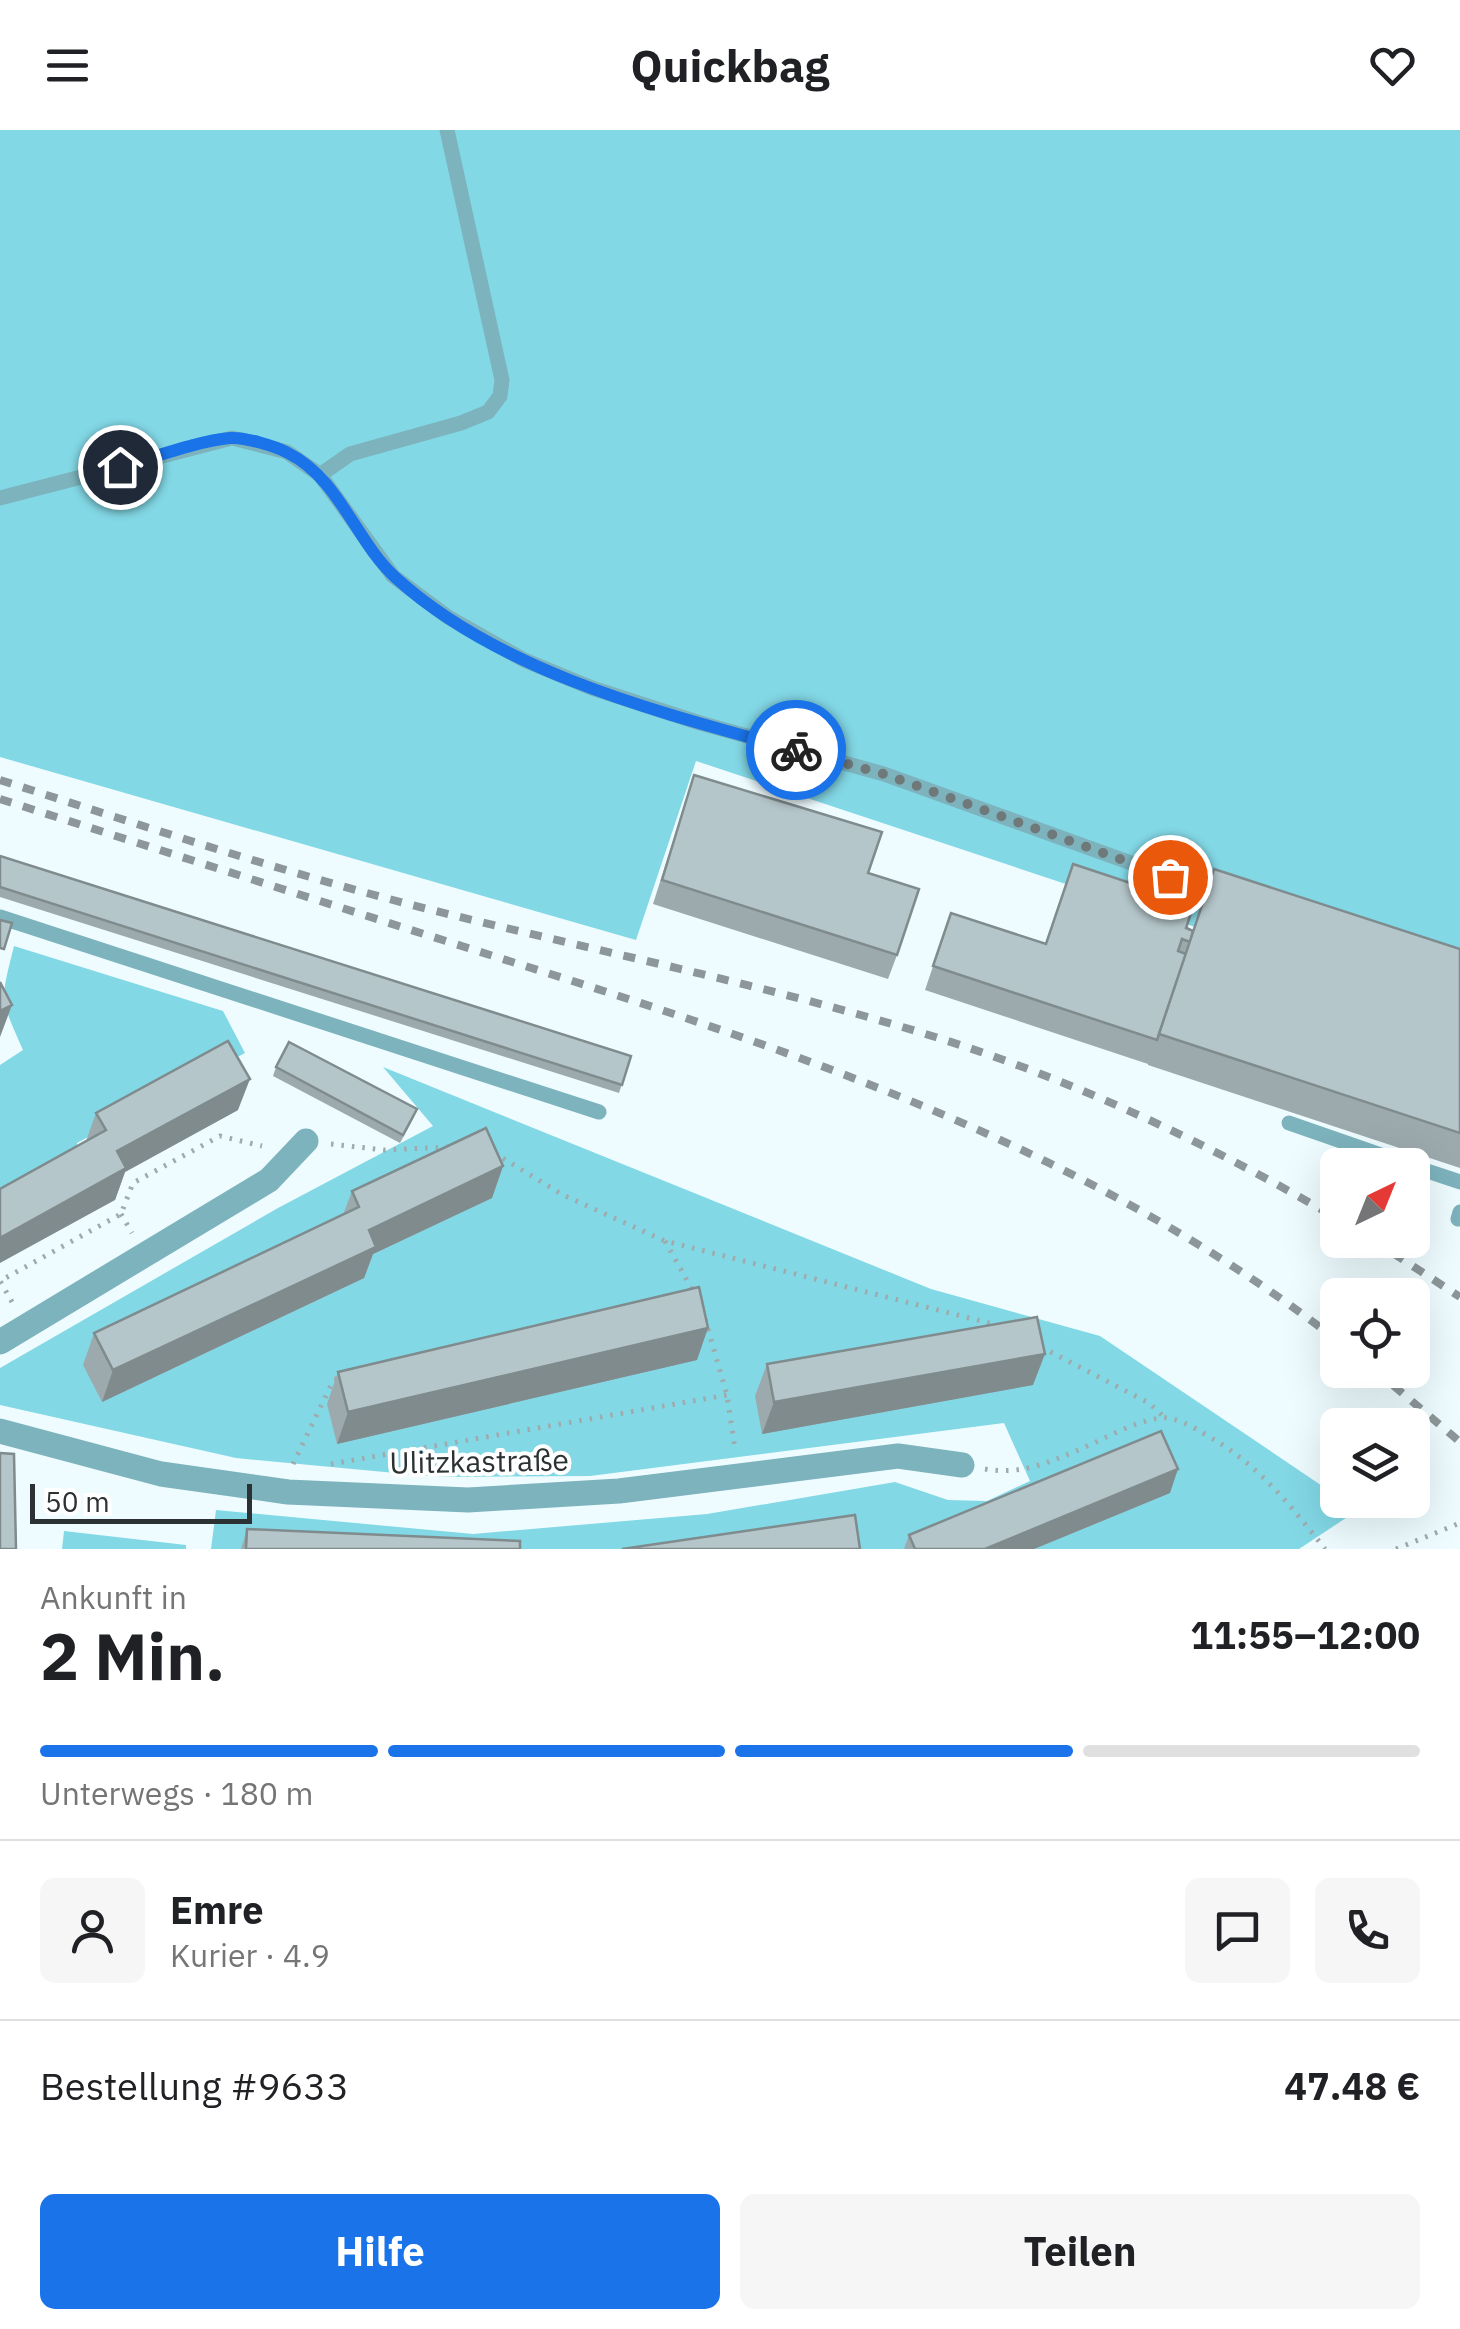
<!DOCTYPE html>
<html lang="de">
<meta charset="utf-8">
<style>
:root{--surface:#fff;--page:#f6f6f6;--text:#202124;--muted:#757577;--line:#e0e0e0;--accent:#1a73e8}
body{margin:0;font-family:"IBM Plex Sans",sans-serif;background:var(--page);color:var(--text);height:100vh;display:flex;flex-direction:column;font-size:38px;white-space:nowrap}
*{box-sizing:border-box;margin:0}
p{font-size:32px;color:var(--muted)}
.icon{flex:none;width:55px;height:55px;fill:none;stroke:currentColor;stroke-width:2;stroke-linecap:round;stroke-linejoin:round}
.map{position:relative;height:1419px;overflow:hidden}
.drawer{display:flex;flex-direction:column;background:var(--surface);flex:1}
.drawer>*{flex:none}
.needle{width:65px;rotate:43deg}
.buttons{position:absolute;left:1320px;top:1018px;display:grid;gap:20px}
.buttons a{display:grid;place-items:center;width:110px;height:110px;border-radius:15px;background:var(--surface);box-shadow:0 10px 40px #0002;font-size:50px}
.scale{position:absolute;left:30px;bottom:25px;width:222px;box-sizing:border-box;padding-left:10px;border:5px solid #2c3233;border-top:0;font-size:28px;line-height:35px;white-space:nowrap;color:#2c3233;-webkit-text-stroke:8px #fff;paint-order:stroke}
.pin{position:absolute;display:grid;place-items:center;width:85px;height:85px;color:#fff;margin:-42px;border:5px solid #fff;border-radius:50%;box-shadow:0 2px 10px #0007}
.courier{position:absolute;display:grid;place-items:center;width:100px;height:100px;margin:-50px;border:8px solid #1a73e8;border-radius:50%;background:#fff;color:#222;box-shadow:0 2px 12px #0007}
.summary em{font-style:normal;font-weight:700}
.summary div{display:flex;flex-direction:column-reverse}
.summary{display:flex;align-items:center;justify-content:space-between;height:170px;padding:0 40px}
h1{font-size:65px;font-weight:700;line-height:75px}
.bar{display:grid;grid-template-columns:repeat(4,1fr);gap:15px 10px;align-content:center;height:120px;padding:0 40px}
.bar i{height:12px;border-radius:8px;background:var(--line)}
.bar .current{background:var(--accent)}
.bar p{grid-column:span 4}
.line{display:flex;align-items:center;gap:25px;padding:0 40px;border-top:2px solid var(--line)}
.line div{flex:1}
.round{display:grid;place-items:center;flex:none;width:105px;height:105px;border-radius:15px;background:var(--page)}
.primary-button{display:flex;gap:20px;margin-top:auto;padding:20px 40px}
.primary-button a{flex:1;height:115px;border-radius:15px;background:var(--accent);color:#fff;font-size:40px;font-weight:700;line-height:115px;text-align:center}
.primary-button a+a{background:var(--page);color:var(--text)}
header{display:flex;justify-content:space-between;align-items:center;height:130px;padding:0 40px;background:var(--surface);font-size:45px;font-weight:700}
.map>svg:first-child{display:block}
.green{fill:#83d8e6}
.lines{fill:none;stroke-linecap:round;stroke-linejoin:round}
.path{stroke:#9faaac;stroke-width:5;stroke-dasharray:2.5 8;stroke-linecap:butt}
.lane{stroke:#7db3bd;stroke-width:15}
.street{stroke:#7db3bd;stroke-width:25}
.rail{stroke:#8d9799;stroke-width:8;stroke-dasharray:12 12;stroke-linecap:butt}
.wall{fill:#9caaae}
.shaded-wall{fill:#7f8b8d}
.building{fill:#b5c6ca;stroke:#7f8b8d;stroke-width:2.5}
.done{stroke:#70797a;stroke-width:10;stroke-dasharray:0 18}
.route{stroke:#1a73e8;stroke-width:12}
.labels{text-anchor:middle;stroke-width:8;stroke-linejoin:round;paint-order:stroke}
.street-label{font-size:30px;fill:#2c3233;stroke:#fff}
</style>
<header><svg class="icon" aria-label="menu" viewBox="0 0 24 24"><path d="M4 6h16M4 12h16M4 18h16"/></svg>Quickbag<svg class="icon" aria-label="heart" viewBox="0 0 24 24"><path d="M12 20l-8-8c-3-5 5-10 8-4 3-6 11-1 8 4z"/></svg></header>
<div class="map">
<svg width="1460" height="1419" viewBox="0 0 1460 1419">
<rect width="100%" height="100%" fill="#eefcff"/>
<g class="green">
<path d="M0,0H1460V885L696,631L636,810L0,627Z"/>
<path d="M14,816L223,881L245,923L77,1013L78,1032L0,1075V935L23,920C0,868 0,872 14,816Z"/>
<path d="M383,937L931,1159L1100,1206L1337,1366L1338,1370H1343L1358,1380L1299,1419H211L216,1380L473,1404L707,1384L895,1352L948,1370L987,1371L1030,1351L1004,1293L590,1346L438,1347L236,1328L0,1275V1238L278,1078L433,996Z"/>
<path d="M64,1401L186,1415V1419H62Z"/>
</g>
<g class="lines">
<g class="path">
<path d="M331,1014L384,1020L450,1017"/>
<path d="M494,1023L563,1065L665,1111L1001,1196"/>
<path d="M121,1084L132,1103"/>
<path d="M665,1111L693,1161"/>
<path d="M12,1172L0,1151L121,1084L133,1053L220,1006L262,1016"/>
<path d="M705,1189L727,1265L735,1319"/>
<path d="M1041,1217L1149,1273L1164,1287"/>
<path d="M293,1334L334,1249H339"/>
<path d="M331,1334L727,1265"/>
<path d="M985,1339C1022,1345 1047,1333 1081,1319C1106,1308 1133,1292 1160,1288C1174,1286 1191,1296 1203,1303C1257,1333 1287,1371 1325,1419"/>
<path d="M1396,1419L1460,1393"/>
</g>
<g class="lane">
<path d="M320,345L350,324L461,293L488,282L500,266L502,250L447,0"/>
<path d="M0,368L232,308L287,322L320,345L393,446L448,487L524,530L592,558L700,593L884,644L1170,747L1199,750L1227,759"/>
<path d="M0,787L599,982"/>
<path d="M1289,993L1410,1035"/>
<path d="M1412,1036L1460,1052"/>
<path d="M1458,1089L1460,1082"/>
</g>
<g class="street">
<path d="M0,1212L269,1050L306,1011"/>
<path d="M0,1301L161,1344L288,1362L468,1370L619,1361L898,1326L962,1335"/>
</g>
<g class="rail">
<path d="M0,650C137,694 273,739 412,775C585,819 761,853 932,906C1074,950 1210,1014 1338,1089"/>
<path d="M0,669C163,721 326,773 490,825C787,918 1088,1016 1338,1211"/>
<path d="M1373,1110L1460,1167"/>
<path d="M1375,1240L1460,1312"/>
</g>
</g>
<g class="wall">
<path d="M694,645L868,743L897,825L888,849L653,774Z"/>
<path d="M0,726L631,926L619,963L0,767Z"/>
<path d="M1073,734L1193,800L1214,739L1460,819V1038L1148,935V934L925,860L951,783L1045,814Z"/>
<path d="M276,937L414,987L400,1013L273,946Z"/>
<path d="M238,980L125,1042L115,1070L86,1011L96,983Z"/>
<path d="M503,1036L492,1068L373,1124L364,1148L102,1272L83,1235L94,1203L343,1085L352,1061Z"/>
<path d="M697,1230L337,1314L327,1274L338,1242Z"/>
<path d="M767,1234L1033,1255L762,1304L755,1266Z"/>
<path d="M1170,1363L1034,1419H904L909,1405Z"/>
<path d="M247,1399L520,1419H241Z"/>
</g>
<g class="shaded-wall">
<path d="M12,875L0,907V881Z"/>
<path d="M250,949L238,980L125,1042L115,1070L0,1133V1108L117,1021Z"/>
<path d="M503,1036L492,1068L373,1124L364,1148L102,1272L113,1240L369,1100Z"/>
<path d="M708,1198L697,1230L337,1314L348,1282Z"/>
<path d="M1045,1224L1033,1255L762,1304L774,1272Z"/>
<path d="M1178,1339L1170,1363L1034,1419H985Z"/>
</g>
<g class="building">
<path d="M694,645L882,702L868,743L919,759L897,825L662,750Z"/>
<path d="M0,726L631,926L622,955L0,757Z"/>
<path d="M1073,734L1194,774L1186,798L1193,801L1190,812L1182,809L1178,821L1186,824L1157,910L933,836L951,783L1046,814Z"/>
<path d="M1214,739L1460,819V1003L1159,904Z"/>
<path d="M0,790L12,793L4,819L0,818Z"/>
<path d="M0,852L12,875L0,881Z"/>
<path d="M228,911L250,949L117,1021L126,1038L0,1108V1059L106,1000L96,983Z"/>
<path d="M289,912L417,979L403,1005L276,937Z"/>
<path d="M486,998L503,1036L369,1100L376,1117L113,1240L94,1203L359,1077L352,1061Z"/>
<path d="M699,1157L708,1198L348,1282L338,1242Z"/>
<path d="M1037,1187L1045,1224L774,1272L767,1234Z"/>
<path d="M1161,1301L1178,1339L985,1419H915L909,1405Z"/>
<path d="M0,1323L14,1324L16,1419H0Z"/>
<path d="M855,1385L860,1419H622Z"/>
<path d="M247,1399L520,1411V1419H246Z"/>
</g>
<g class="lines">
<path class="done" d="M796,620L884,644L1170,747"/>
<path class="route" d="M120,337C153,328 197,311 230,308C245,307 275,316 288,323C340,349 355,411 396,448C502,544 662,583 796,620"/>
</g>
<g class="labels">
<g class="street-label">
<text transform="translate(479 1332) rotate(-1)" y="10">Ulitzkastraße</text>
</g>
</g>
</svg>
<div class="buttons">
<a><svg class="needle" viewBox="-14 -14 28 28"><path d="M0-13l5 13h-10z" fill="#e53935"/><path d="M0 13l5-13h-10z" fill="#757577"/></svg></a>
<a><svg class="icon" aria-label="locate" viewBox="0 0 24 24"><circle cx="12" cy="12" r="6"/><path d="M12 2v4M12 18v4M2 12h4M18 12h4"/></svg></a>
<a><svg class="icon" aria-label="layers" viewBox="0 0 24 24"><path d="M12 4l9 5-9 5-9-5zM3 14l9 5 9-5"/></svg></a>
</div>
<div class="scale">50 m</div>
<div class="pin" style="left:1170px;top:747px;background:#ea580c"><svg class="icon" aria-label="bag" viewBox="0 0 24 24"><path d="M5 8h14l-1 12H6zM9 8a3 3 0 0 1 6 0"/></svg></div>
<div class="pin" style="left:120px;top:337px;background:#1f2937"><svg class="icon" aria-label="home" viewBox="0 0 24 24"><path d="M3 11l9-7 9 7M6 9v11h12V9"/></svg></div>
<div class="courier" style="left:796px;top:620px"><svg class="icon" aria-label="bike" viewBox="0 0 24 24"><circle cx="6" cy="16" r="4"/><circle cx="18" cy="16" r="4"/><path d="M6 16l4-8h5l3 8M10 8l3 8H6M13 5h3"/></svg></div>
</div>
<section class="drawer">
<div class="summary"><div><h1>2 Min.</h1><p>Ankunft in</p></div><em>11:55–12:00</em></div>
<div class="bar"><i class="current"></i><i class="current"></i><i class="current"></i><i></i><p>Unterwegs · 180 m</p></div>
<div class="line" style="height:180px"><a class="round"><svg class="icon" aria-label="person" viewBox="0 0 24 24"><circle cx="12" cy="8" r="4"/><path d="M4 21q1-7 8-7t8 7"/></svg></a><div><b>Emre</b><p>Kurier · 4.9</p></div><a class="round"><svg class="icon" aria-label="chat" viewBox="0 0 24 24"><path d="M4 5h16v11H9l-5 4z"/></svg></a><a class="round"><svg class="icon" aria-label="phone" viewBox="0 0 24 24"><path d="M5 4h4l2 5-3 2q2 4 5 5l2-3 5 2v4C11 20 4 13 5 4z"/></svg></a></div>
<div class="line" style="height:130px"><div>Bestellung #9633</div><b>47.48 €</b></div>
<div class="primary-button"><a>Hilfe</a><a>Teilen</a></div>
</section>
